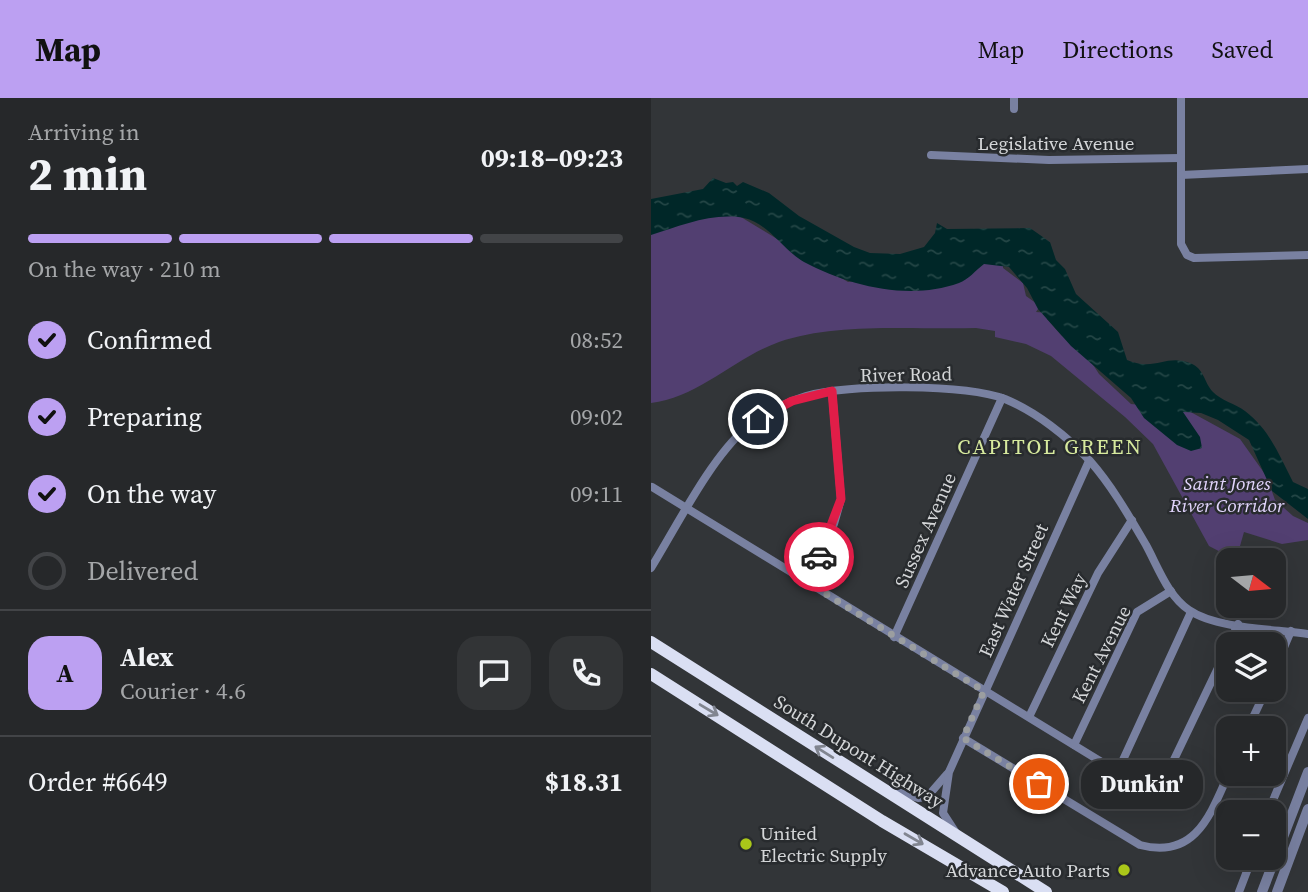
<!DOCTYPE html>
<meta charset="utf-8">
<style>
:root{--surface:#26282a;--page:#323436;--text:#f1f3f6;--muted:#a4a6a8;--line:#424447;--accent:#bca0f2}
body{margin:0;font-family:"Source Serif 4",serif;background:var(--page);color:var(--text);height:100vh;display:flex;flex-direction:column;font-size:26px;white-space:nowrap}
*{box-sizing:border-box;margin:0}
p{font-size:23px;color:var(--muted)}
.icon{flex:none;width:38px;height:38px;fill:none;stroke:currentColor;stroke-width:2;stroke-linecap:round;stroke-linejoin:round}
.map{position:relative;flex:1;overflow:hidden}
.sheet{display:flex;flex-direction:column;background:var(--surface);width:651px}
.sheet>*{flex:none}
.needle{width:46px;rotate:106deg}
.buttons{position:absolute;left:565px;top:450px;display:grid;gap:14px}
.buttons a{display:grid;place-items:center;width:70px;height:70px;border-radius:14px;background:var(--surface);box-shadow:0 7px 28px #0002,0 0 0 2px var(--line);font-size:35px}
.pin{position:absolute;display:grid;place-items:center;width:60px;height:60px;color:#fff;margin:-30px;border:4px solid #fff;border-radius:50%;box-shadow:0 2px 7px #0007}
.courier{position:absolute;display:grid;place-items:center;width:70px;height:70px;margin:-35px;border:5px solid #e11d48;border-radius:50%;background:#fff;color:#222;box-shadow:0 2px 9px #0007}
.bubble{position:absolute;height:49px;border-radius:21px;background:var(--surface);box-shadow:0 7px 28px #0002,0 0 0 2px var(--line);font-size:23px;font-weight:700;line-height:49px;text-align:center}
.headline em{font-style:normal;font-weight:700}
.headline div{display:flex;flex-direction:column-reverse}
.headline{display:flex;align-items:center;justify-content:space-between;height:119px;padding:0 28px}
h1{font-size:46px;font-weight:700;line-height:52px}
.bar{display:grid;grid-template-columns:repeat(4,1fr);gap:10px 7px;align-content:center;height:84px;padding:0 28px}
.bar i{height:9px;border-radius:5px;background:var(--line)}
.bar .active{background:var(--accent)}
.bar p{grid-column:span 4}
.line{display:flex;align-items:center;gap:18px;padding:0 28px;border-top:2px solid var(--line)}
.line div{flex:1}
.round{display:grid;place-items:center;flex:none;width:74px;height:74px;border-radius:21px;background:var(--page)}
ol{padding:0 28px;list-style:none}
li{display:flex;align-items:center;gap:21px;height:77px}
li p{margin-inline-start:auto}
li .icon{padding:7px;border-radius:50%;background:var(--accent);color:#111;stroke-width:4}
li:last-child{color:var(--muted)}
li i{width:38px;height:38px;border:4px solid var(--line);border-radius:50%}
header{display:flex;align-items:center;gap:42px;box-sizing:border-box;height:98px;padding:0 35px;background:var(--accent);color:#111}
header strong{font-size:33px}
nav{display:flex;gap:38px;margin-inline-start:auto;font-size:24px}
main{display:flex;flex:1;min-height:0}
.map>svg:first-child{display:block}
.park{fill:#523f71}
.water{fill:url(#water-ripples)}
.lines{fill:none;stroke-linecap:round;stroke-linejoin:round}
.minor{stroke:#7981a1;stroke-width:8}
.tertiary{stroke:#7981a1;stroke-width:10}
.trunk{stroke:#dadff3;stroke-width:12}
.oneway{stroke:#818590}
.done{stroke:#9b9ea0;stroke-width:7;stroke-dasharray:0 12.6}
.route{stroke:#e11d48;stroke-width:9}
.poi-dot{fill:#aac719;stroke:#282b2e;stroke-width:2.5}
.labels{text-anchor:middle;stroke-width:5;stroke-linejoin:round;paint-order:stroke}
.street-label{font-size:19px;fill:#d4d6d8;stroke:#282b2e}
.park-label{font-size:19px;font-style:italic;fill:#e2d5fd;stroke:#282b2e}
.poi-label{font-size:19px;fill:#d4d6d8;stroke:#282b2e;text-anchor:start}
.neighbourhood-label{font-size:21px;letter-spacing:2px;fill:#d7ea9e;stroke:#282b2e}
</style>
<header>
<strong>Map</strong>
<nav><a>Map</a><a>Directions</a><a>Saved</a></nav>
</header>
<main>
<section class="sheet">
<div class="headline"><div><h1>2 min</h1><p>Arriving in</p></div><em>09:18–09:23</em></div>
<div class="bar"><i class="active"></i><i class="active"></i><i class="active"></i><i></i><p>On the way · 210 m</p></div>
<ol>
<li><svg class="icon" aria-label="check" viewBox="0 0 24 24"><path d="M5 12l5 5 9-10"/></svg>Confirmed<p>08:52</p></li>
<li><svg class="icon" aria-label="check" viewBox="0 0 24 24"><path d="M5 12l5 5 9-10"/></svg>Preparing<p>09:02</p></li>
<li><svg class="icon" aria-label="check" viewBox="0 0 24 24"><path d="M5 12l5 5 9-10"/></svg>On the way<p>09:11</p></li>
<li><i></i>Delivered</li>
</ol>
<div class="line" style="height:126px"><b class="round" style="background:var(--accent);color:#111">A</b><div><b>Alex</b><p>Courier · 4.6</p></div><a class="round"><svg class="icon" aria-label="chat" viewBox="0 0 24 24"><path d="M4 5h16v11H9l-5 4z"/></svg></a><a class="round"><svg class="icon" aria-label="phone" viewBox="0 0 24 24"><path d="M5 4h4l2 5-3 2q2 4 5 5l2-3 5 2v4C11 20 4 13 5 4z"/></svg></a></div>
<div class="line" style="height:91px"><div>Order #6649</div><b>$18.31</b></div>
</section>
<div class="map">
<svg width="657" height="794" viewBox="0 0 657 794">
<defs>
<pattern id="water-ripples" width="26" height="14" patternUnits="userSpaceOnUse" patternTransform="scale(1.75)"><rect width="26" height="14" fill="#002728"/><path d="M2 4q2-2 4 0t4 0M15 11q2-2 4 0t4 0" fill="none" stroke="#244646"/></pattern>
</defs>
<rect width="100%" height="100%" fill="#323538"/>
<path class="park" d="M80,113L197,184L352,163V170L372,185L375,198L389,208L385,214L398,215L396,221L411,238L426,242L448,276L480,306L536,312L589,341L616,379L624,402L642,418L657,425V442L631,446L593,434L585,462L558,448L502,346L474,319L400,258L375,246L344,239V233L325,230C263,232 186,224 128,244C83,260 47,300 0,305V127Z"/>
<path class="water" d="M62,80L75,85L82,84L86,88L92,84L118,95L148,118L203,149L219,155L249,156L273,149L284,135L286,125L296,131L379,130L399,144L405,162L414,171L425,196L467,234L476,262C504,274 514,256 539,265C554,271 552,283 562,294C569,302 585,306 594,313C619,332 628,357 642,384L657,391V421L621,393L598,342L567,322L550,315L532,314L549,339L551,350L540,353L526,347L493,320L480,300L420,248L387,211L376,190L358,169L333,166C325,172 317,182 308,185C258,203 198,188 153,164C132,152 117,125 93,120C62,114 29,128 0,137V101L52,91Z"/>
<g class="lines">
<g class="minor">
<path d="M530,0V146L536,157L543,160L657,157"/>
<path d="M363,11V0"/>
<path d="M280,57L398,62L530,60"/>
<path d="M530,77L657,71"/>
<path d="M1,389L480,682L497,684L518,672L578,547"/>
<path d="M0,470C26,428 59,361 95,330C113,315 133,305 155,298C196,286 315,286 354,301C385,314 416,338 439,363C461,388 478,418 495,447C507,469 517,498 538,512C565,531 624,531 657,536"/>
<path d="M157,485L183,426L190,401L181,293"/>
<path d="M243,539L351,300"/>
<path d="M578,546L587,526"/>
<path d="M623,573L640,533"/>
<path d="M378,619L447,475L481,422"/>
<path d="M597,630L615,592"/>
<path d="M312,640L489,747C545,762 560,715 578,675"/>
<path d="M423,647L486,514L520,493"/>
<path d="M466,675L540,514"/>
<path d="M243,693L267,700L276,699L296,676"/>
<path d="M617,714L657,620"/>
<path d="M623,728L634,732"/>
<path d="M305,735L292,715L298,674L438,363"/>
<path d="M588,794L601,760"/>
</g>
<g class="tertiary">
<path d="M611,794L657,674"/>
<path d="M626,794L657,711"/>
</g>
<g class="trunk">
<path d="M0,544L395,794"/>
<path d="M0,576L231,723L352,794"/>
</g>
</g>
<defs><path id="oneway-shaft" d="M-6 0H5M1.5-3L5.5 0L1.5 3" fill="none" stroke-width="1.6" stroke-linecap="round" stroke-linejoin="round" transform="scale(1.75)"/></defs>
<g class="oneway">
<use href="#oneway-shaft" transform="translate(58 612) rotate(31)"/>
<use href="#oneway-shaft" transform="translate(173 654) rotate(-148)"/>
<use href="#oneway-shaft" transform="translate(263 741) rotate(30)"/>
</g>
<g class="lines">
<path class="done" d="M168,459L157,485L333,593L312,640L388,686"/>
<path class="route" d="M107,321L141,303L181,293L190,401L168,459"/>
</g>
<g class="poi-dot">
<circle cx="95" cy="746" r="7"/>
<circle cx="473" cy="772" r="7"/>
</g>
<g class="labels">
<g class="street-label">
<text x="405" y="52">Legislative Avenue</text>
<text transform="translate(255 276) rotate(-1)" y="7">River Road</text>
<text transform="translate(274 432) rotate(-66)" y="7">Sussex Avenue</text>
<text transform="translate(362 492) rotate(-66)" y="7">East Water Street</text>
<text transform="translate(412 512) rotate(-64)" y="7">Kent Way</text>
<text transform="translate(450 556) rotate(-63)" y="7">Kent Avenue</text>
<text transform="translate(208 653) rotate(32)" y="7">South Dupont Highway</text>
</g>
<g class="park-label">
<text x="576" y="392">Saint Jones<tspan x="576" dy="22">River Corridor</tspan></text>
</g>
<g class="poi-label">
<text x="109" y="742">United<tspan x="109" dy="22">Electric Supply</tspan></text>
<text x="459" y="779" text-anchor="end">Advance Auto Parts</text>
</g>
<g class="neighbourhood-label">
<text x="399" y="356">CAPITOL GREEN</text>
</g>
</g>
</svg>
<div class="buttons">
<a><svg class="needle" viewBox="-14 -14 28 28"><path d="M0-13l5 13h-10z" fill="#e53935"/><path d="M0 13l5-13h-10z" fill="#a4a6a8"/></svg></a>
<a><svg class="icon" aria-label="layers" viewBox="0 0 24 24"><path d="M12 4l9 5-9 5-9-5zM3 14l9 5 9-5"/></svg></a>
<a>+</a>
<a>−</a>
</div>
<div class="pin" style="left:388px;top:686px;background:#ea580c"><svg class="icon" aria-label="bag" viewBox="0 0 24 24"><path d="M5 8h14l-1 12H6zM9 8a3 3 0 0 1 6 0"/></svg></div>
<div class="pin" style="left:107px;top:321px;background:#1f2937"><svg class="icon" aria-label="home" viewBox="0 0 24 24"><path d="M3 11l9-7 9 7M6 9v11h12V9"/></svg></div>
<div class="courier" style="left:168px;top:459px"><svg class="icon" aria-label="car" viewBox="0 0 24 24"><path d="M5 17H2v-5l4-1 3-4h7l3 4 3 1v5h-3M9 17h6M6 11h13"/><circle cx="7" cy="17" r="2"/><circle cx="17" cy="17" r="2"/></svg></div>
<div class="bubble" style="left:430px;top:662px;width:122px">Dunkin'</div>
</div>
</main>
